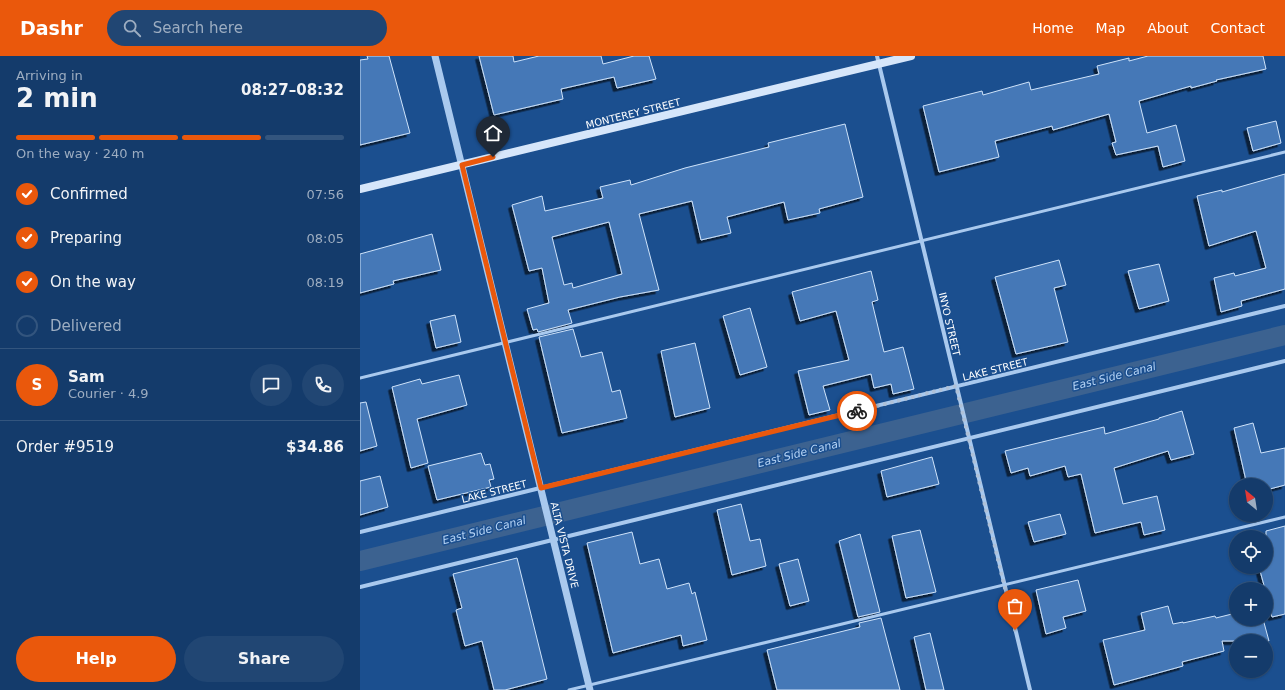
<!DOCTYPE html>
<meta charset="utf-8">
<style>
:root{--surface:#143b6b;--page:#214673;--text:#f1f3f6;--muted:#9dadc1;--line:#33557e;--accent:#ea580c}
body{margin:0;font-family:"DejaVu Sans",sans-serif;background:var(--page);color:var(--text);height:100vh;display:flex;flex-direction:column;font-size:15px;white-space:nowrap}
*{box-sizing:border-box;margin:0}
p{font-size:13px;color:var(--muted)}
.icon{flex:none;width:22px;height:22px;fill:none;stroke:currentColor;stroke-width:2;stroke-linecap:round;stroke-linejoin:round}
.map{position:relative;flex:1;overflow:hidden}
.side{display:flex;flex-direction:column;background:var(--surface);width:360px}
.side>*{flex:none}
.needle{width:26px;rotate:330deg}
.controls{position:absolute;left:869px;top:422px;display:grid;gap:8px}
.controls a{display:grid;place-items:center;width:44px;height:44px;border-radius:50%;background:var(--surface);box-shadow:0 1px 3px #0004,0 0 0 1px var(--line);font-size:20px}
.pin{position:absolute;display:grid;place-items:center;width:34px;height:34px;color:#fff;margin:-41px -17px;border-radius:50% 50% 50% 0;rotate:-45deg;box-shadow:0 0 4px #0007}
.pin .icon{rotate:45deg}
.courier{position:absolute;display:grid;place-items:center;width:40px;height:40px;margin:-20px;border:3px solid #ea580c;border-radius:50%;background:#fff;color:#222;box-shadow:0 1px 5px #0007}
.head em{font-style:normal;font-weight:700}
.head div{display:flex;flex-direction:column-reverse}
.head{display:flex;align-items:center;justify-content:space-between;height:68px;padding:0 16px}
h1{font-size:26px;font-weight:700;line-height:30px}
.bar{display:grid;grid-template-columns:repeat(4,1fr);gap:6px 4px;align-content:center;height:48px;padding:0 16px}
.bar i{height:5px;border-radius:3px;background:var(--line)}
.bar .active{background:var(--accent)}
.bar p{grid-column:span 4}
.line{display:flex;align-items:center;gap:10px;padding:0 16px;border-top:1px solid var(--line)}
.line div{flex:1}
.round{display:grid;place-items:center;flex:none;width:42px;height:42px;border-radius:21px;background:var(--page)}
ol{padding:0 16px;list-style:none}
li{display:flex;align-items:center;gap:12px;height:44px}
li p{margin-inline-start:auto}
li .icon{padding:4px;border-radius:50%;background:var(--accent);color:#fff;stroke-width:4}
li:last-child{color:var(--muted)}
li i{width:22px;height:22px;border:2px solid var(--line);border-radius:50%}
.primary-button{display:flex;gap:8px;margin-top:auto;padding:8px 16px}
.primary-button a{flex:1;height:46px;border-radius:24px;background:var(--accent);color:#fff;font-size:16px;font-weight:700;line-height:46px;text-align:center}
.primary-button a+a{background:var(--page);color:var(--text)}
header{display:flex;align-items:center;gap:24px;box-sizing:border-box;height:56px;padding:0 20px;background:var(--accent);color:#fff}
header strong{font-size:19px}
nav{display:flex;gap:22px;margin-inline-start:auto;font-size:14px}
.search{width:280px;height:36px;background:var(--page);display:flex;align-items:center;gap:10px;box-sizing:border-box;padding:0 14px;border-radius:22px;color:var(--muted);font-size:15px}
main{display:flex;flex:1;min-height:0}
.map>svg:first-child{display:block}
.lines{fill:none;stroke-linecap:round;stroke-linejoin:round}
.canal{stroke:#3c6290;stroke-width:20}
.building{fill:#4478b7;stroke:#cfe3fa;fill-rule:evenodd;filter:url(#shadow)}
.service{stroke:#a9c9ee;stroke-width:3}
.minor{stroke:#a9c9ee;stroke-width:4}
.tertiary{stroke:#a9c9ee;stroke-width:7}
.secondary{stroke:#d6e6fa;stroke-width:8}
.done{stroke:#afc1d8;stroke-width:4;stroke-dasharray:0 7.2}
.route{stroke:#ea580c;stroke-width:5}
.labels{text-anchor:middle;stroke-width:3;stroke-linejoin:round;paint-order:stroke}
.street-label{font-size:10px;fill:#fff;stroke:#1b4f8f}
.water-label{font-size:11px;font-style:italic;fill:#b5d3f5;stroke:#1b4f8f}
</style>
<header>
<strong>Dashr</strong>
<div class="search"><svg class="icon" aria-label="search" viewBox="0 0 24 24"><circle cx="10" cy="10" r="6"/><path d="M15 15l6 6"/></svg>Search here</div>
<nav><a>Home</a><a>Map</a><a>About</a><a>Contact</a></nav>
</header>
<main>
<section class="side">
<div class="head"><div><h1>2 min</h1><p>Arriving in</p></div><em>08:27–08:32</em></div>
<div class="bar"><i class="active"></i><i class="active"></i><i class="active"></i><i></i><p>On the way · 240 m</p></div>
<ol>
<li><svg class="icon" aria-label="check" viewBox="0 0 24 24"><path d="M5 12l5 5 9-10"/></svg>Confirmed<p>07:56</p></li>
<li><svg class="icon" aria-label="check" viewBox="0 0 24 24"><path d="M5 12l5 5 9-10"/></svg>Preparing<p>08:05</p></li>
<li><svg class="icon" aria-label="check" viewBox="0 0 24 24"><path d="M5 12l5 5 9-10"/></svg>On the way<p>08:19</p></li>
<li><i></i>Delivered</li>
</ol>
<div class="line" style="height:72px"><b class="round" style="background:var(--accent);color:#fff">S</b><div><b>Sam</b><p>Courier · 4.9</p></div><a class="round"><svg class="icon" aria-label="chat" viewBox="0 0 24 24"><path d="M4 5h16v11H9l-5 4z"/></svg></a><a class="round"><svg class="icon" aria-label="phone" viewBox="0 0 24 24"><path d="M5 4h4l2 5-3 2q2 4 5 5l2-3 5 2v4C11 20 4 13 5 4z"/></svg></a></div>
<div class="line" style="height:52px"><div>Order #9519</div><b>$34.86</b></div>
<div class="primary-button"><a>Help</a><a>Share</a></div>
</section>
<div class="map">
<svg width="925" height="634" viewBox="0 0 925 634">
<defs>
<filter id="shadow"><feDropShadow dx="-3.5" dy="3.5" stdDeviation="0" flood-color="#0009"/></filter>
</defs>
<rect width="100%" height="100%" fill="#1b4f8f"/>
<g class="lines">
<path class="canal" d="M0,505L925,279"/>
</g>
<g class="building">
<path d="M7,0H29L50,77L0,89V4L8,3Z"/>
<path d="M119,0H153L154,6L179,0H241L243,8L274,0H289L296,23L257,32L254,21L201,33L203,43L134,59Z"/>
<path d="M788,0H903L906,13L856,24L857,25L831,32V30L779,45L787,77L816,69L825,105L803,111L798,90L756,99L752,87L756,86L749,58L693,74L692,70L635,85L639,101L579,116L563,50L622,35L623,39L669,26L671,34L739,18L737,10L769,2V5Z"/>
<path d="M916,65L921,87L893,95L887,72Z"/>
<path d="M485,68L503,141L459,153L460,157L428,164L424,146L367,161L371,177L341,184L332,145L279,158L299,234L260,241L208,254L212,267L178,276L177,273L173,274L167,253L189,247L182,212L169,215L152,149L182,140L185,155L243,142L240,131L270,124L271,129L325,112L409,91L408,87ZM249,166L262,218L213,232L212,227L204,229L192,181Z"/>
<path d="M925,118V233L881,245L882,250L861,256L854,222L874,217L875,220L906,212L896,175L849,190L837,140L862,134V136Z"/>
<path d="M72,178L81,214L33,225L34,228L0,237V198Z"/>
<path d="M699,204L706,229L694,232L708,286L656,298L635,221Z"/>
<path d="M799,208L809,245L779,253L768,215Z"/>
<path d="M511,215L518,244L512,246L524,296L543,291L554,333L533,338L531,328L514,332L511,318L463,330L470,354L449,359L438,315L489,304L476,255L440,265L432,236Z"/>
<path d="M390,252L407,311L380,319L363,260Z"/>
<path d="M95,259L101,286L76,292L70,265Z"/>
<path d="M213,273L221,301L242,296L252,336L260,334L267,362L202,377L179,281Z"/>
<path d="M335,287L350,352L315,361L301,295Z"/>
<path d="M99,319L107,349L57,363L68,407L51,412L32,331L60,323L62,328Z"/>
<path d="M6,346L17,390L0,395V347Z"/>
<path d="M822,355L834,398L811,404L808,395L754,412L763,448L797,440L805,474L784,479L781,466L735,477L721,418L708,421L705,410L670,420L668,412L651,417L645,395L744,371L745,378L799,363V362Z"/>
<path d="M893,367L901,397L925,392V429L906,434V429H887L874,372Z"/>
<path d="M121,397L125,409L130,408L134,423L129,424L131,431L77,444L68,410Z"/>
<path d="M572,401L579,428L527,441L521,415Z"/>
<path d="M20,420L28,451L0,459V425Z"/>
<path d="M381,448L390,485L400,483L406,510L372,519L357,454Z"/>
<path d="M700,458L706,478L674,486L668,466Z"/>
<path d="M925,470V558L912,561L906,539V533H905L899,511H906V475Z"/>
<path d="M560,474L576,536L546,542L532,480Z"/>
<path d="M272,476L280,508L299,503L307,533L329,527L332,538L335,536L347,584L323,590L321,579L253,597L227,487Z"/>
<path d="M500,478L520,556L498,561L479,485Z"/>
<path d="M157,502L187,623L145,634H134L122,585L105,590L96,554L102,552L93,518Z"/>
<path d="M438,503L449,545L430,550L419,508Z"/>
<path d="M718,524L726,555L703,561L706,572L686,578L676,534Z"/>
<path d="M808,550L813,568L823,566V567L855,560L856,562L876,557V563H903L909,585H862L864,595L822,606L823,610L754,629L743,584L785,574L781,557Z"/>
<path d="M521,562L540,634H417L407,594L500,571L499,567Z"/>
<path d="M570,577L584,634H566L554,581Z"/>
</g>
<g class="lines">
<g class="service">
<path d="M0,322L925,96"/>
<path d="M209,634L925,461"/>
</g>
<g class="minor">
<path d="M517,0L670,634"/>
<path d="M0,476L925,250"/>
<path d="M0,531L925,305"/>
</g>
<path class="tertiary" d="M75,0L230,634"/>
<path class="secondary" d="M0,133L551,0"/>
</g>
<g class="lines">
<path class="done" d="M497,355L596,330L655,574"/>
<path class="route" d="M133,101L102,109L181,432L497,355"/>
</g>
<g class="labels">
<g class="street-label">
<text transform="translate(273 57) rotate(-14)" y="4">MONTEREY STREET</text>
<text transform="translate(590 268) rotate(77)" y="4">INYO STREET</text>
<text transform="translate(635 313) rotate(-14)" y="4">LAKE STREET</text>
<text transform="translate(134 435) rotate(-14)" y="4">LAKE STREET</text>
<text transform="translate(205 489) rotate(76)" y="4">ALTA VISTA DRIVE</text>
</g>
<g class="water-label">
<text transform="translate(754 320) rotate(-14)" y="4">East Side Canal</text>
<text transform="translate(439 397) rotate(-14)" y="4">East Side Canal</text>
<text transform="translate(124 474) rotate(-14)" y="4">East Side Canal</text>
</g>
</g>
</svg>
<div class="controls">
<a><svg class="needle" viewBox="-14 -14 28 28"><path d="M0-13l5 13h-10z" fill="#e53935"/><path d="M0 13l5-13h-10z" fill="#9dadc1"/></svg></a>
<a><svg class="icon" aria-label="locate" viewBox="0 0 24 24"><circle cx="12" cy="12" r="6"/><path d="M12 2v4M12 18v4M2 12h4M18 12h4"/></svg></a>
<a>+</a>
<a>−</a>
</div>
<div class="pin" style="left:655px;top:574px;background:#ea580c"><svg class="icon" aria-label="bag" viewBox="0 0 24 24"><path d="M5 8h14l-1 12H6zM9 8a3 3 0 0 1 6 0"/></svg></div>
<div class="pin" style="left:133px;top:101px;background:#1f2937"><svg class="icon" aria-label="home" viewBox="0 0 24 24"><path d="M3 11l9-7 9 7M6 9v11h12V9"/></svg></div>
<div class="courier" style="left:497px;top:355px"><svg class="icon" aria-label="bike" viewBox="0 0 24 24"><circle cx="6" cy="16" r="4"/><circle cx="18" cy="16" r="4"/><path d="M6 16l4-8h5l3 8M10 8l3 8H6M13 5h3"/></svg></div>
</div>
</main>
